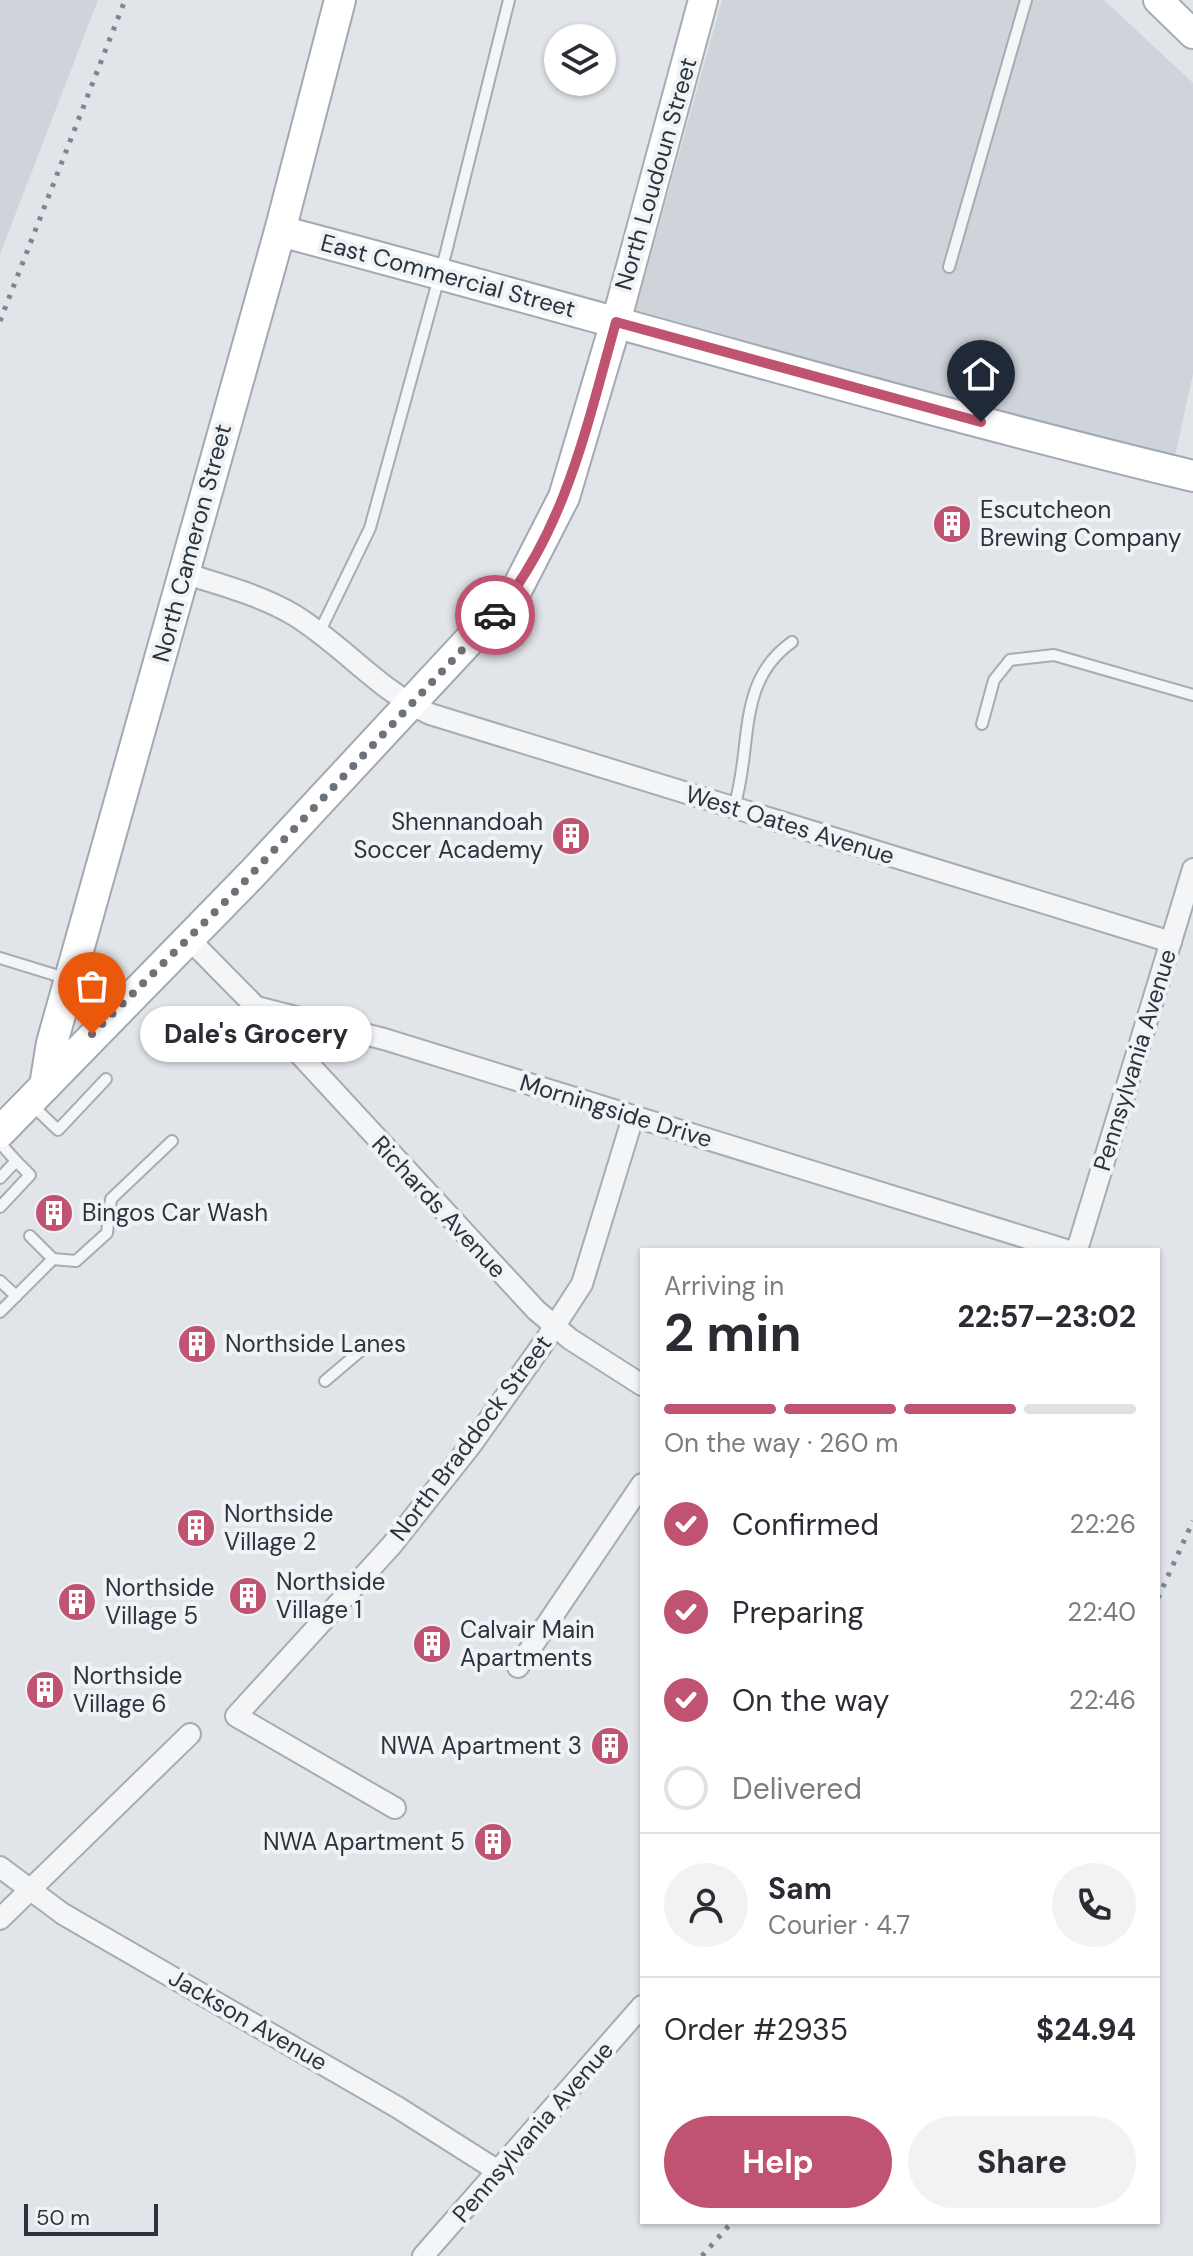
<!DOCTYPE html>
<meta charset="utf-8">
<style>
:root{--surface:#fff;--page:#f2f2f3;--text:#2b2b33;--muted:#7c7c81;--line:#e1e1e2;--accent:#c05371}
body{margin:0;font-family:"DM Sans",sans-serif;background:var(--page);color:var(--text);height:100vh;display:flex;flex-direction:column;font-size:30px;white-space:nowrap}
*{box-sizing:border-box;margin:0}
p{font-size:26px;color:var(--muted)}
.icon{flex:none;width:44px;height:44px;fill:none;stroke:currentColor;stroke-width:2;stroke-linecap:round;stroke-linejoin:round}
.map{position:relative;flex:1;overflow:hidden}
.details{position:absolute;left:640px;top:1248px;width:520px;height:976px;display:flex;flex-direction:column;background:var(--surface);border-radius:0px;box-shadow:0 2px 6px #0004}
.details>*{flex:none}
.fabs{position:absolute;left:544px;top:24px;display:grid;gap:16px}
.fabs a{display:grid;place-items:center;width:72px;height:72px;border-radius:50%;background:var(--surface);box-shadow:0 2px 6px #0004;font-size:40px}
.scale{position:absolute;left:24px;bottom:20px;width:134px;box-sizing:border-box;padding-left:8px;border:4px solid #2b343e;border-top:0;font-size:22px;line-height:28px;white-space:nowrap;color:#2b343e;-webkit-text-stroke:6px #f0f3f6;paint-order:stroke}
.pin{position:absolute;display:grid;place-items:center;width:68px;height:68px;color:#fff;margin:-82px -34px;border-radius:50% 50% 50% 0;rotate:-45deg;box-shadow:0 0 8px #0007}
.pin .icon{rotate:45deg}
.courier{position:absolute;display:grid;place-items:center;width:80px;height:80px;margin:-40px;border:6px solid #c05371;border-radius:50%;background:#fff;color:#222;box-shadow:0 2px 10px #0007}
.bubble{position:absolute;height:56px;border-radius:28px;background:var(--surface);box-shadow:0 2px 6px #0004;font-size:26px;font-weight:700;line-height:56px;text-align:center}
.overview em{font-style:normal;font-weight:700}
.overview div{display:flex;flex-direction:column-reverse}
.overview{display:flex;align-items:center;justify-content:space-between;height:136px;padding:0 24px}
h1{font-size:52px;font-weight:700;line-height:60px}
.bar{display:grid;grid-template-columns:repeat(4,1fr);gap:12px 8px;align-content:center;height:96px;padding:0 24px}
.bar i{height:10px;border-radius:6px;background:var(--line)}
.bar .on{background:var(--accent)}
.bar p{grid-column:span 4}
.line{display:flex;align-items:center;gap:20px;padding:0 24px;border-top:2px solid var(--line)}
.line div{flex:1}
.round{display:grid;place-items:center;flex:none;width:84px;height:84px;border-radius:42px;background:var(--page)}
ol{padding:0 24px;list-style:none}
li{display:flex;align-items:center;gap:24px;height:88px}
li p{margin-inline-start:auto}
li .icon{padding:8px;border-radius:50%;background:var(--accent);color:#fff;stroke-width:4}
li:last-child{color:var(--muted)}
li i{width:44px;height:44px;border:4px solid var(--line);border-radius:50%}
.action{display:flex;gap:16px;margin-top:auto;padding:16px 24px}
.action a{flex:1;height:92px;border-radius:48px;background:var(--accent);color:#fff;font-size:32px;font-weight:700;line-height:92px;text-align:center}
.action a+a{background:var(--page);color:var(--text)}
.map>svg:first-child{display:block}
.built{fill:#cfd4da}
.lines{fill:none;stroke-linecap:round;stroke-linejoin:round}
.lane-casing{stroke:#a7acb2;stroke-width:14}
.street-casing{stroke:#a7acb2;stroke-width:24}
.secondary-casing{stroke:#a7acb2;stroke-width:32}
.primary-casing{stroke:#a1aab2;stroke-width:34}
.lane{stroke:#f3f5f7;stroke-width:10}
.street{stroke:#f3f5f7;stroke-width:20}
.secondary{stroke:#fff;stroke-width:28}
.primary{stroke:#fff;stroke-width:30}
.rail{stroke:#7c8690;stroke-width:5;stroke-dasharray:4 8;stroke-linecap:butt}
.done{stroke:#6b727a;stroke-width:8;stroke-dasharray:0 14.4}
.route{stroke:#c05371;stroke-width:10}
.labels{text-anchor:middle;stroke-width:8;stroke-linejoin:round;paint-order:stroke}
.street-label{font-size:24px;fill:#2b343e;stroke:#f0f3f6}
.poi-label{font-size:24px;fill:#2b343e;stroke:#f0f3f6;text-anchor:start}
</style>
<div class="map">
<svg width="1193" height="2256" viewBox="0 0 1193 2256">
<rect width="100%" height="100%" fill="#e1e4e8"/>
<g class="built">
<path d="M0,0H98L0,254Z"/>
<path d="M722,0H1104L1193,83V374L1173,465L633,319Z"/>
</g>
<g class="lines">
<defs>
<g id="lane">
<path d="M949,267L1026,0"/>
<path d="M319,633L370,528L446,252L509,0"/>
<path d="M982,724L994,680L1010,660L1054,655L1193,695"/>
<path d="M734,807C753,748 735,682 792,642"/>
<path d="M0,958L65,978"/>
<path d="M32,1105L58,1130L106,1079"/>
<path d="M0,1143L16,1161L0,1178"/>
<path d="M0,1207L30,1175L16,1161"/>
<path d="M30,1236L53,1259"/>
<path d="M0,1281L16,1296"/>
<path d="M0,1312L53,1259L76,1261L107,1233L111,1199L172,1141"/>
<path d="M325,1381L365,1347"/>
</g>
<g id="street">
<path d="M184,573C220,585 261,595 294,615C343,645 378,690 430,714L1171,942"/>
<path d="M189,939L256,1007L384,1039L1066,1250"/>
<path d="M256,1007L536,1310L570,1339L642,1385"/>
<path d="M1077,1250L1193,869"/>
<path d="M518,1667L642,1484"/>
<path d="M395,1808L236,1716L391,1546L471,1445L545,1341L582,1284L633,1117"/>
<path d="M0,1867L63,1914L397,2107L498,2171"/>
<path d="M0,1919L190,1734"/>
<path d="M423,2256L642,2006"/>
</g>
<g id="secondary">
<path d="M1158,0L1193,34"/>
<path d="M616,322L703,0"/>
</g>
<g id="primary">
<path d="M280,231C584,311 887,402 1193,476"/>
<path d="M45,1086L52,1043L280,231L340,0"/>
<path d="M0,1132L253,873L517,589L564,497L616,322"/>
</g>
</defs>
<use href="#lane" class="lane-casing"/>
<use href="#street" class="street-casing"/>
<use href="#secondary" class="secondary-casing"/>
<use href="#primary" class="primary-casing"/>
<use href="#lane" class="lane"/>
<use href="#street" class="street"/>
<use href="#secondary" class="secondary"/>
<use href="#primary" class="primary"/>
<g class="rail">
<path d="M0,321L125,0"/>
<path d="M1158,1598L1193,1521"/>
<path d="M702,2256L732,2222"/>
</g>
</g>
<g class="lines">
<path class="done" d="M92,1034L232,895L495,615"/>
<path class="route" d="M495,615C565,532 587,425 616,322L981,422"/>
</g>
<defs>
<symbol id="building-disc" viewBox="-11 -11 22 22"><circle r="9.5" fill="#c05371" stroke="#f0f3f6"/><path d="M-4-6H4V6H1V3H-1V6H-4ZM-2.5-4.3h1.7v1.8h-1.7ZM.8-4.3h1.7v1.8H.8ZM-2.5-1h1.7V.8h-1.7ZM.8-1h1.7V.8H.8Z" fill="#fff"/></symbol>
</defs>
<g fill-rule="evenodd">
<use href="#building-disc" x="930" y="502" width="44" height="44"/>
<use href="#building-disc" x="549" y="814" width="44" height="44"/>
<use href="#building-disc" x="32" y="1191" width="44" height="44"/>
<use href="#building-disc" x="175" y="1322" width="44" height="44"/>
<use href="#building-disc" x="174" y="1506" width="44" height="44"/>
<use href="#building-disc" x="226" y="1574" width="44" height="44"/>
<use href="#building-disc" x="55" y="1580" width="44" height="44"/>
<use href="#building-disc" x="410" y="1622" width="44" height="44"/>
<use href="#building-disc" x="23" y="1668" width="44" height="44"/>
<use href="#building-disc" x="588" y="1724" width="44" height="44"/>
<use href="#building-disc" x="471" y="1820" width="44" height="44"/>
</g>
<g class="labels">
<g class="street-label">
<text transform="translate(656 174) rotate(-74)" y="8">North Loudoun Street</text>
<text transform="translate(448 276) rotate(15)" y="8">East Commercial Street</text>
<text transform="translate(192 543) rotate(-75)" y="8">North Cameron Street</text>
<text transform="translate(790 825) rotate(17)" y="8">West Oates Avenue</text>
<text transform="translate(1135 1060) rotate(-73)" y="8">Pennsylvania Avenue</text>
<text transform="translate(616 1111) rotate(17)" y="8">Morningside Drive</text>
<text transform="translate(439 1207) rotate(47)" y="8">Richards Avenue</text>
<text transform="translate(471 1438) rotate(-53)" y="8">North Braddock Street</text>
<text transform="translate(248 2020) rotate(30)" y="8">Jackson Avenue</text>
<text transform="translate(533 2132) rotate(-49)" y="8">Pennsylvania Avenue</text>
</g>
<g class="poi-label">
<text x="980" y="518">Escutcheon<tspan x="980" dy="28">Brewing Company</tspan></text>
<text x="543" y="830" text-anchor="end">Shennandoah<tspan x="543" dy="28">Soccer Academy</tspan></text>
<text x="82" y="1221">Bingos Car Wash</text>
<text x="225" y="1352">Northside Lanes</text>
<text x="224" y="1522">Northside<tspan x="224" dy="28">Village 2</tspan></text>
<text x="276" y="1590">Northside<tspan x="276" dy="28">Village 1</tspan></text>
<text x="105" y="1596">Northside<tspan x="105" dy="28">Village 5</tspan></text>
<text x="460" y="1638">Calvair Main<tspan x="460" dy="28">Apartments</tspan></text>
<text x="73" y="1684">Northside<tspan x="73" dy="28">Village 6</tspan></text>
<text x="582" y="1754" text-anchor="end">NWA Apartment 3</text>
<text x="465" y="1850" text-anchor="end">NWA Apartment 5</text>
</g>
</g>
</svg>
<div class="fabs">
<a><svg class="icon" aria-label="layers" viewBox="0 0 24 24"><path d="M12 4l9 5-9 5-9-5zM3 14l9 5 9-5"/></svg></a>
</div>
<div class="scale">50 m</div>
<div class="pin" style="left:92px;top:1034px;background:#ea580c"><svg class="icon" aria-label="bag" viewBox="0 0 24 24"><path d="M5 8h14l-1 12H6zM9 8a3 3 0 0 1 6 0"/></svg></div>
<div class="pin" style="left:981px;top:422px;background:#1f2937"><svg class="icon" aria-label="home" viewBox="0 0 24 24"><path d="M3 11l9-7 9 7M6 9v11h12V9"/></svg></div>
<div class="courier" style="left:495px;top:615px"><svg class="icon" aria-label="car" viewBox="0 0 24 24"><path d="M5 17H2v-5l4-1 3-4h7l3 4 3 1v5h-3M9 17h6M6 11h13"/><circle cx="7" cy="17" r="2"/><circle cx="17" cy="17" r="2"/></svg></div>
<div class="bubble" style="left:140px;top:1006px;width:232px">Dale's Grocery</div>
<section class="details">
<div class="overview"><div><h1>2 min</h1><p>Arriving in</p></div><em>22:57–23:02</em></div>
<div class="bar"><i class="on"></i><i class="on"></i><i class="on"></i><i></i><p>On the way · 260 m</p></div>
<ol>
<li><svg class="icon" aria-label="check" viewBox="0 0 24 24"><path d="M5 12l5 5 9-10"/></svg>Confirmed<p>22:26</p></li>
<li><svg class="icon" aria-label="check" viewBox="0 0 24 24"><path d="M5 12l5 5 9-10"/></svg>Preparing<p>22:40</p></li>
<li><svg class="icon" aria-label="check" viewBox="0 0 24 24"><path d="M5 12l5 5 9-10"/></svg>On the way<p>22:46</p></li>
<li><i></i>Delivered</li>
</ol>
<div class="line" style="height:144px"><a class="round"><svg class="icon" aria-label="person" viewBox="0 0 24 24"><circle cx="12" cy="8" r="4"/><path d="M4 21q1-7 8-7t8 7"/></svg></a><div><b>Sam</b><p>Courier · 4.7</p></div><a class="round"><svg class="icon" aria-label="phone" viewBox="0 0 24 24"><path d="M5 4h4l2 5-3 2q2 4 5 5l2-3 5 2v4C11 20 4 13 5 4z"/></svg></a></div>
<div class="line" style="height:104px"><div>Order #2935</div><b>$24.94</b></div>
<div class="action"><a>Help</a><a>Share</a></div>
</section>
</div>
